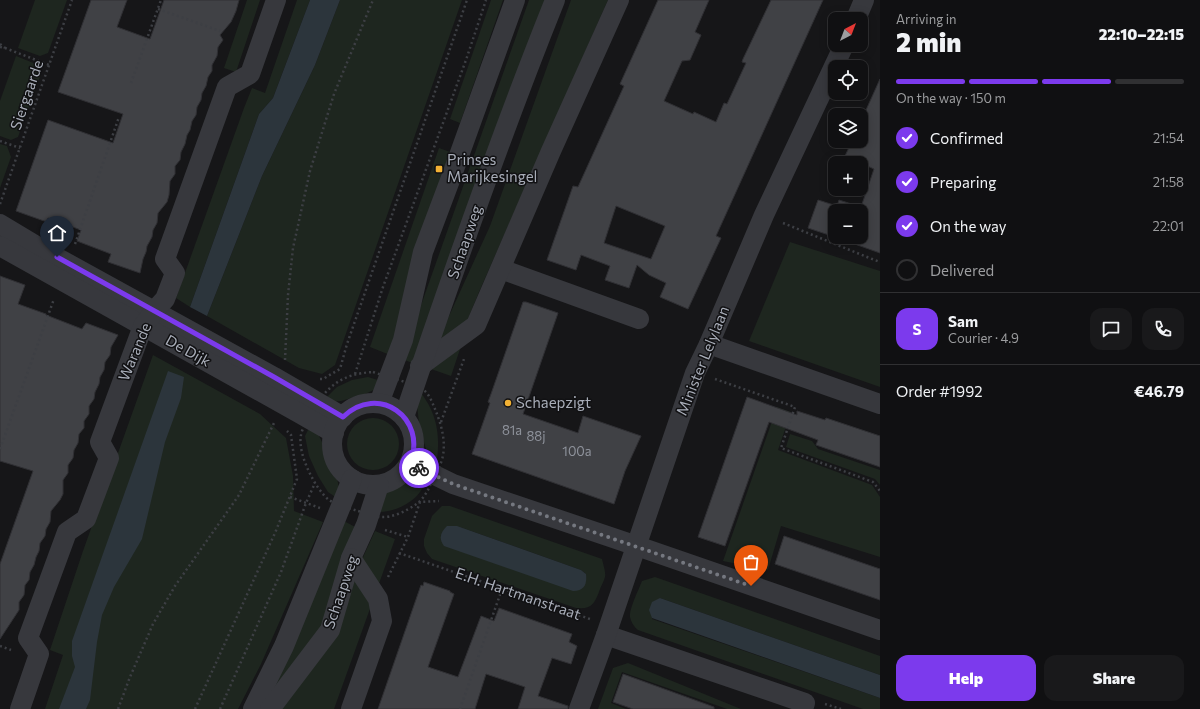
<!DOCTYPE html>
<meta charset="utf-8">
<style>
:root{--surface:#101012;--page:#19191b;--text:#f1f3f6;--muted:#9c9d9f;--line:#303032;--accent:#7c3aed}
body{margin:0;font-family:Commissioner,sans-serif;background:var(--page);color:var(--text);height:100vh;display:flex;flex-direction:column;font-size:15px;white-space:nowrap}
*{box-sizing:border-box;margin:0}
p{font-size:13px;color:var(--muted)}
.icon{flex:none;width:22px;height:22px;fill:none;stroke:currentColor;stroke-width:2;stroke-linecap:round;stroke-linejoin:round}
.map{position:relative;flex:1;overflow:hidden}
.details{display:flex;flex-direction:column;background:var(--surface);width:320px}
.details>*{flex:none}
.needle{width:26px;rotate:42deg}
.tools{position:absolute;left:828px;top:12px;display:grid;gap:8px}
.tools a{display:grid;place-items:center;width:40px;height:40px;border-radius:8px;background:var(--surface);box-shadow:0 2px 10px #0003,0 0 0 1px var(--line);font-size:20px}
.pin{position:absolute;display:grid;place-items:center;width:34px;height:34px;color:#fff;margin:-41px -17px;border-radius:50% 50% 50% 0;rotate:-45deg;box-shadow:0 0 4px #0007}
.pin .icon{rotate:45deg}
.courier{position:absolute;display:grid;place-items:center;width:40px;height:40px;margin:-20px;border:3px solid #7c3aed;border-radius:50%;background:#fff;color:#222;box-shadow:0 1px 5px #0007}
.summary em{font-style:normal;font-weight:800}
.summary div{display:flex;flex-direction:column-reverse}
.summary{display:flex;align-items:center;justify-content:space-between;height:68px;padding:0 16px}
h1{font-size:26px;font-weight:800;line-height:30px}
.bar{display:grid;grid-template-columns:repeat(4,1fr);gap:6px 4px;align-content:center;height:48px;padding:0 16px}
.bar i{height:5px;border-radius:3px;background:var(--line)}
.bar .selected{background:var(--accent)}
.bar p{grid-column:span 4}
.line{display:flex;align-items:center;gap:10px;padding:0 16px;border-top:1px solid var(--line)}
.line div{flex:1}
.round{display:grid;place-items:center;flex:none;width:42px;height:42px;border-radius:12px;background:var(--page)}
ol{padding:0 16px;list-style:none}
li{display:flex;align-items:center;gap:12px;height:44px}
li p{margin-inline-start:auto}
li .icon{padding:4px;border-radius:50%;background:var(--accent);color:#fff;stroke-width:4}
li:last-child{color:var(--muted)}
li i{width:22px;height:22px;border:2px solid var(--line);border-radius:50%}
.primary-button{display:flex;gap:8px;margin-top:auto;padding:8px 16px}
.primary-button a{flex:1;height:46px;border-radius:12px;background:var(--accent);color:#fff;font-size:16px;font-weight:800;line-height:46px;text-align:center}
.primary-button a+a{background:var(--page);color:var(--text)}
main{display:flex;flex:1;min-height:0}
.map>svg:first-child{display:block}
.green{fill:#1e261f;fill-rule:evenodd}
.water{fill:#2c353c}
.building{fill:#404145;stroke:#303034;fill-rule:evenodd}
.lines{fill:none;stroke-linecap:round;stroke-linejoin:round}
.path{stroke:#3d3f44;stroke-width:2.5;stroke-dasharray:2 3;stroke-linecap:butt}
.minor{stroke:#37383d;stroke-width:20}
.done{stroke:#757880;stroke-width:4;stroke-dasharray:0 7.2}
.route{stroke:#7c3aed;stroke-width:5}
.poi-dot{fill:#f2b134;stroke:#111113;stroke-width:1.5}
.labels{text-anchor:middle;stroke-width:3;stroke-linejoin:round;paint-order:stroke}
.number-label{font-size:13px;fill:#8e929b}
.street-label{font-size:15px;fill:#a8adb8;stroke:#111113}
.poi-label{font-size:15px;fill:#a8adb8;stroke:#111113;text-anchor:start}
</style>
<main>
<div class="map">
<svg width="880" height="709" viewBox="0 0 880 709">
<rect width="100%" height="100%" fill="#161618"/>
<g class="green">
<path d="M35,0H67L48,53L40,56L18,48Z"/>
<path d="M247,0H260L236,72L224,68Z"/>
<path d="M297,0H310L273,98L259,114L190,307L176,298L244,108L252,88L265,93Z"/>
<path d="M340,0H462L335,365L322,374L299,368L207,316L262,176L315,65Z"/>
<path d="M491,0H503L460,123L450,119Z"/>
<path d="M529,0H547L415,364L402,359Z"/>
<path d="M571,0H608L479,292L465,326L434,349L490,226Z"/>
<path d="M16,56L36,64L41,74L18,137L11,140L0,136V101Z"/>
<path d="M0,144L7,146L11,157L0,188Z"/>
<path d="M439,148L450,152L390,355L370,347Z"/>
<path d="M790,242L880,271V387L749,341Z"/>
<path d="M459,348L460,349L451,376L431,369Z"/>
<path d="M153,355L260,414L286,438L293,476L294,511L323,522L261,664L238,709H45L63,655L50,650L83,551Z"/>
<path d="M368,377L381,381L376,389L365,394L341,401L332,402L325,399L337,387L352,380Z"/>
<path d="M421,393C437,414 440,435 437,460L435,461L427,453L419,423L417,405Z"/>
<path d="M777,407L791,412L778,450L872,485L880,497V557L781,526L768,570L723,561Z"/>
<circle cx="373" cy="444" r="26"/>
<path d="M310,426L318,434L322,442L324,455L330,467L337,478L339,488L337,498L328,492L318,476L309,456L305,436Z"/>
<path d="M790,434L812,441L818,449L880,470V485L875,479L786,447Z"/>
<path d="M405,483H417L423,487C416,502 395,512 379,512L385,494L388,491Z"/>
<path d="M442,506H450L602,559C603,564 606,572 605,577C604,581 601,586 600,589C595,603 592,610 576,608L432,559L427,553L424,546V539L432,516ZM457,526L581,570L586,574Z"/>
<path d="M342,520L359,529L326,620L267,704Z"/>
<path d="M375,531L395,539L334,709H279L354,577Z"/>
<path d="M655,577L880,656V675L660,598L652,619L880,698V709H863L638,630C634,627 631,622 630,617C629,609 639,589 642,581Z"/>
<path d="M628,663L741,709H727L622,672L611,703L626,709H598L613,668Z"/>
</g>
<g class="water">
<path d="M310,0H340L315,65L262,176L207,316L190,307L259,114L273,98Z"/>
<path d="M168,371L184,377L181,398L165,442L142,539L114,587L102,615L97,642L90,700L86,709H59L75,667L72,656V641Z"/>
<path d="M447,526H457L581,570L586,574C587,584 585,591 573,591L444,546C438,538 441,532 447,526Z"/>
<path d="M660,598L880,675V698L652,618L649,610L652,602Z"/>
</g>
<g class="building">
<path d="M91,0H127L117,27L150,39L164,0H239L236,11L231,22L220,35L223,40L218,47L217,56L212,65V71L208,77L206,86L202,93L201,100L197,107L196,115L192,121L190,130L187,135L185,144L181,152L180,160L175,166V174L170,181L169,195L167,202L158,213L157,223L153,230L152,237L147,246L146,252L143,259L140,273L108,262L111,254L77,241L81,230L48,218L47,222L16,211L48,120L113,143L123,114L58,92Z"/>
<path d="M658,0H709L695,32L701,35L690,60L682,61L664,101L693,114L694,112L716,122L724,103L727,104L746,63L742,62L743,59L771,0H823L716,236L721,238L688,309L660,297L666,283L649,275L637,265L629,288L605,280L610,266L581,255L576,270L547,260L573,186L578,187L624,86L620,84ZM616,206L665,226L651,259L604,243Z"/>
<path d="M880,79V253L835,237H861V211H835V237L808,228L818,200L837,206L839,200L861,207L874,169L845,156L852,141H861V121Z"/>
<path d="M0,276L25,285L18,304L46,314V315L82,329L86,323L118,335L111,347L110,355L105,362L104,370L100,377L99,384L95,392L94,399L89,406V414L84,421V428L79,434L78,443L74,450L73,458L68,465V473L63,480V494L60,500L51,511L50,522L46,529L45,536L40,543L39,551L36,557L34,565L30,572L29,580L25,585L24,595L19,602V610L0,639V564L33,471L0,461Z"/>
<path d="M523,302H526L558,313L523,414L578,433L583,416L641,436L625,471L614,504L472,454L490,403L488,402L491,394Z"/>
<path d="M747,397L797,415V411L825,420L826,418L880,436V467L816,445L818,440L769,422L725,546L698,537Z"/>
<path d="M784,536L880,569V600L775,564Z"/>
<path d="M424,582L450,591V592L454,594L428,667L458,677L481,616L494,621L499,608L572,634L569,642L577,646L571,664L552,658L538,696L568,706V709H518L525,687L486,674L475,709H378L421,585L423,586Z"/>
<path d="M623,674L714,707V709H633L613,702Z"/>
</g>
<g class="lines">
<g class="path">
<path d="M158,9L220,31"/>
<path d="M0,44L5,48"/>
<path d="M0,47L5,48L49,65"/>
<path d="M131,83L161,0"/>
<path d="M0,141L20,148"/>
<path d="M0,204L72,0"/>
<path d="M783,223L867,257L880,262"/>
<path d="M75,244L119,117"/>
<path d="M285,360L288,295L293,248L310,171L334,94L373,0"/>
<path d="M373,372C385,376 396,379 408,383C412,385 418,386 422,389C429,393 432,402 435,409C442,426 448,447 440,465C438,470 435,476 432,481C428,491 423,500 415,505C406,511 392,518 381,517C373,517 365,513 358,511C349,508 337,505 329,500C315,489 297,453 301,435C302,428 308,420 311,413C327,386 341,374 373,372Z"/>
<path d="M355,374L383,287L466,60L486,0"/>
<path d="M320,379H323L340,369L347,344L467,0"/>
<path d="M715,379L795,407L781,448L873,482L880,491"/>
<path d="M441,422L464,359"/>
<path d="M0,449L54,299"/>
<path d="M290,497L320,508"/>
<path d="M385,530L408,537"/>
<path d="M399,553L590,619"/>
<path d="M388,577L408,537L420,502L439,501"/>
<path d="M0,646L11,650"/>
<path d="M825,704L841,709"/>
<path d="M118,709L130,677L153,624L175,586L239,495L274,423"/>
<path d="M195,709L275,533L297,479L291,435L287,431"/>
<path d="M220,709L281,572L306,503L315,483"/>
<path d="M460,709L502,589"/>
</g>
<g class="minor">
<path d="M856,19L864,0"/>
<path d="M0,224L45,251L274,377L343,417"/>
<path d="M0,246L299,413L334,433"/>
<path d="M501,269L639,319"/>
<path d="M709,344L880,404"/>
<path d="M420,366L476,325L551,151L619,0"/>
<path d="M379,403L403,340L423,252L452,175L515,0"/>
<circle cx="373" cy="444" r="41"/>
<path d="M404,417C451,277 500,137 555,0"/>
<path d="M410,463L453,484L637,546L880,630"/>
<path d="M606,635L805,703L803,709"/>
<path d="M20,709L39,654L28,638L67,532L86,519L109,458L100,442L143,326L155,310L165,299L175,273L165,259L227,87L250,74L276,0"/>
<path d="M253,709L284,646L352,479"/>
<path d="M270,709L330,630L351,558L366,525L379,485"/>
<path d="M351,709L382,621L378,599L351,558"/>
<path d="M579,709L606,635L695,373L709,344L764,215L844,45"/>
</g>
</g>
<g class="lines">
<path class="done" d="M419,468L453,484L751,586"/>
<path class="route" d="M57,257L274,377L343,417C378,383 428,418 410,463L419,468"/>
</g>
<g class="poi-dot">
<rect x="435" y="165" width="8" height="8" rx="2"/>
<circle cx="508" cy="403" r="4"/>
</g>
<g class="labels">
<g class="number-label">
<text x="512" y="435">81a</text>
<text x="536" y="441">88j</text>
<text x="577" y="456">100a</text>
</g>
<g class="street-label">
<text transform="translate(27 95) rotate(-71)" y="5">Siergaarde</text>
<text transform="translate(465 242) rotate(-71)" y="5">Schaapweg</text>
<text transform="translate(188 351) rotate(29)" y="5">De Dijk</text>
<text transform="translate(135 352) rotate(-67)" y="5">Warande</text>
<text transform="translate(703 361) rotate(-68)" y="5">Minister Lelylaan</text>
<text transform="translate(341 592) rotate(-71)" y="5">Schaapweg</text>
<text transform="translate(518 594) rotate(19)" y="5">E.H. Hartmanstraat</text>
</g>
<g class="poi-label">
<text x="447" y="165">Prinses<tspan x="447" dy="17">Marijkesingel</tspan></text>
<text x="516" y="408">Schaepzigt</text>
</g>
</g>
</svg>
<div class="tools">
<a><svg class="needle" viewBox="-14 -14 28 28"><path d="M0-13l5 13h-10z" fill="#e53935"/><path d="M0 13l5-13h-10z" fill="#9c9d9f"/></svg></a>
<a><svg class="icon" aria-label="locate" viewBox="0 0 24 24"><circle cx="12" cy="12" r="6"/><path d="M12 2v4M12 18v4M2 12h4M18 12h4"/></svg></a>
<a><svg class="icon" aria-label="layers" viewBox="0 0 24 24"><path d="M12 4l9 5-9 5-9-5zM3 14l9 5 9-5"/></svg></a>
<a>+</a>
<a>−</a>
</div>
<div class="pin" style="left:751px;top:586px;background:#ea580c"><svg class="icon" aria-label="bag" viewBox="0 0 24 24"><path d="M5 8h14l-1 12H6zM9 8a3 3 0 0 1 6 0"/></svg></div>
<div class="pin" style="left:57px;top:257px;background:#1f2937"><svg class="icon" aria-label="home" viewBox="0 0 24 24"><path d="M3 11l9-7 9 7M6 9v11h12V9"/></svg></div>
<div class="courier" style="left:419px;top:468px"><svg class="icon" aria-label="bike" viewBox="0 0 24 24"><circle cx="6" cy="16" r="4"/><circle cx="18" cy="16" r="4"/><path d="M6 16l4-8h5l3 8M10 8l3 8H6M13 5h3"/></svg></div>
</div>
<section class="details">
<div class="summary"><div><h1>2 min</h1><p>Arriving in</p></div><em>22:10–22:15</em></div>
<div class="bar"><i class="selected"></i><i class="selected"></i><i class="selected"></i><i></i><p>On the way · 150 m</p></div>
<ol>
<li><svg class="icon" aria-label="check" viewBox="0 0 24 24"><path d="M5 12l5 5 9-10"/></svg>Confirmed<p>21:54</p></li>
<li><svg class="icon" aria-label="check" viewBox="0 0 24 24"><path d="M5 12l5 5 9-10"/></svg>Preparing<p>21:58</p></li>
<li><svg class="icon" aria-label="check" viewBox="0 0 24 24"><path d="M5 12l5 5 9-10"/></svg>On the way<p>22:01</p></li>
<li><i></i>Delivered</li>
</ol>
<div class="line" style="height:72px"><b class="round" style="background:var(--accent);color:#fff">S</b><div><b>Sam</b><p>Courier · 4.9</p></div><a class="round"><svg class="icon" aria-label="chat" viewBox="0 0 24 24"><path d="M4 5h16v11H9l-5 4z"/></svg></a><a class="round"><svg class="icon" aria-label="phone" viewBox="0 0 24 24"><path d="M5 4h4l2 5-3 2q2 4 5 5l2-3 5 2v4C11 20 4 13 5 4z"/></svg></a></div>
<div class="line" style="height:52px"><div>Order #1992</div><b>€46.79</b></div>
<div class="primary-button"><a>Help</a><a>Share</a></div>
</section>
</main>
